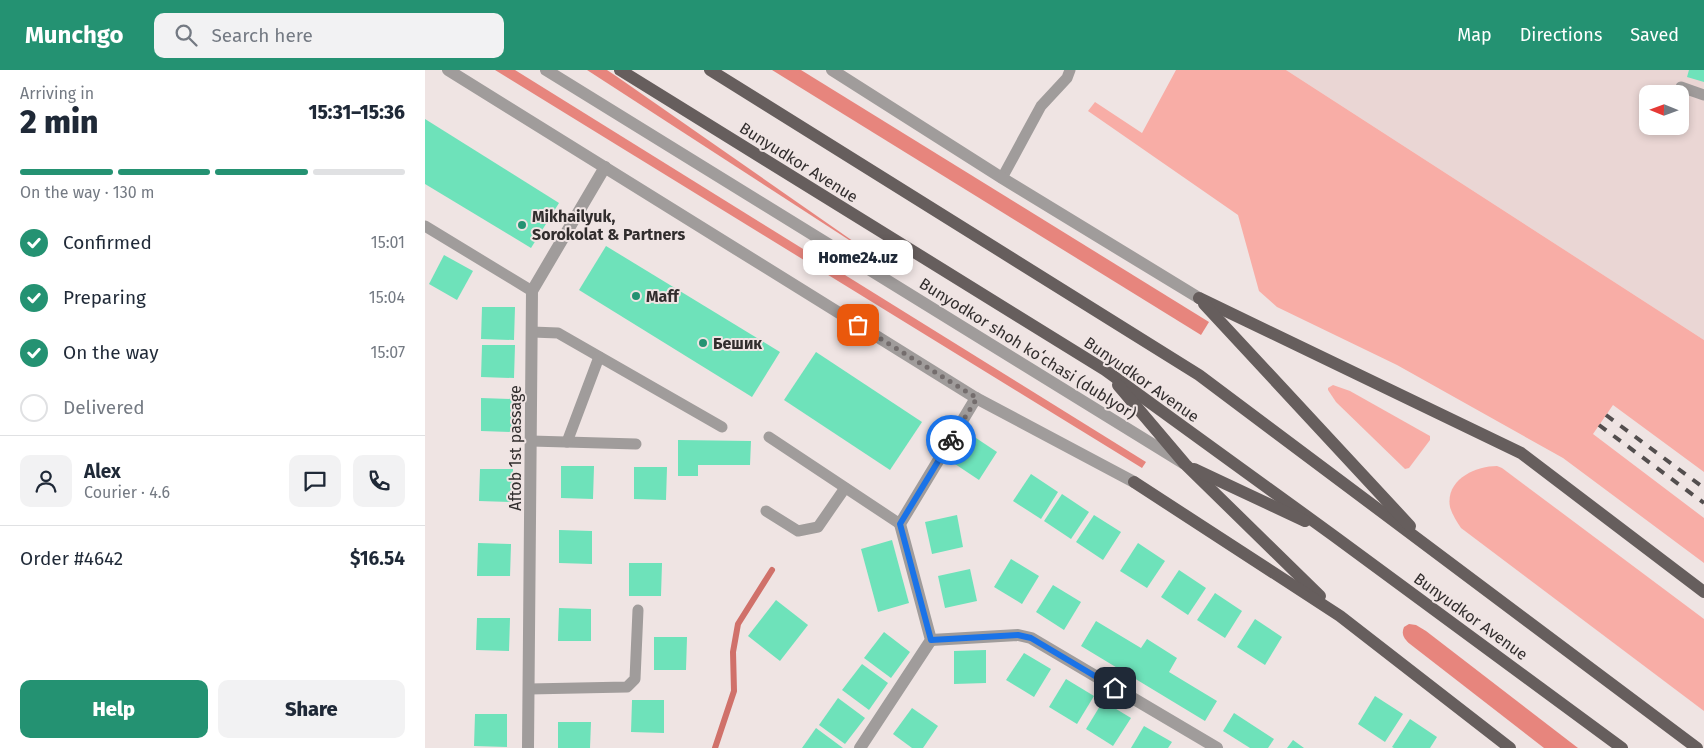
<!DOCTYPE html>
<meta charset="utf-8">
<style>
:root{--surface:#fff;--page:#f2f2f3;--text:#1f2937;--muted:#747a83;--line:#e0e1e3;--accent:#249272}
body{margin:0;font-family:"Fira Sans",sans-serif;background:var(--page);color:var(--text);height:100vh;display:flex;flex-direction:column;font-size:19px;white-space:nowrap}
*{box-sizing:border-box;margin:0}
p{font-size:16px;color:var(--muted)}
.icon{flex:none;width:28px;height:28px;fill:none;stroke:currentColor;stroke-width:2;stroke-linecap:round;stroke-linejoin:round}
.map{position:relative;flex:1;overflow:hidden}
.side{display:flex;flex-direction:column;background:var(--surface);width:425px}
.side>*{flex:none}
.needle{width:32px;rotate:271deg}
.fabs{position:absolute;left:1214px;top:15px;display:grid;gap:10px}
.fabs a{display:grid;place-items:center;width:50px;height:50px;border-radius:10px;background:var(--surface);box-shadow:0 2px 8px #0003;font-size:25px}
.pin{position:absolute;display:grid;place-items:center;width:42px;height:42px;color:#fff;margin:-21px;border-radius:10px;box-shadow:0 2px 8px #0006}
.courier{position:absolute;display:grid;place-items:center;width:50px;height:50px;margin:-25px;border:4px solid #1a73e8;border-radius:50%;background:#fff;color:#222;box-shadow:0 1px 6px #0007}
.bubble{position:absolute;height:35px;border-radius:10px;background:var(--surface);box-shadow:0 2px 8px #0003;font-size:16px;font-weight:800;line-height:35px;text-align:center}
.headline em{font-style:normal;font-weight:800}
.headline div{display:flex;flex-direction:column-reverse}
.headline{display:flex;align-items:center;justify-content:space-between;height:85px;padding:0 20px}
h1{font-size:32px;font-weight:800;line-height:38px}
.bar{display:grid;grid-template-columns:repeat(4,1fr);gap:8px 5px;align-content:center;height:60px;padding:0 20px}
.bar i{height:6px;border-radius:4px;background:var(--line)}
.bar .selected{background:var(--accent)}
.bar p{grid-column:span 4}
.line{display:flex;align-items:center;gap:12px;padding:0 20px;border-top:1px solid var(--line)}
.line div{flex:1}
.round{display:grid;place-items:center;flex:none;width:52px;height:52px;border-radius:10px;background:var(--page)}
ol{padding:0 20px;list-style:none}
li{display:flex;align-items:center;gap:15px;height:55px}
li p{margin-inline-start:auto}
li .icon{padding:5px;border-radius:50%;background:var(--accent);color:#fff;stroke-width:4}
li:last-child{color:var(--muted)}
li i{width:28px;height:28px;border:2px solid var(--line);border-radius:50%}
.button{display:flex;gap:10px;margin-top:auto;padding:10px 20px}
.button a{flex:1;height:58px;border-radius:10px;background:var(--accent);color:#fff;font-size:20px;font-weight:800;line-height:58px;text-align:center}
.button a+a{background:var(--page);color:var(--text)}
header{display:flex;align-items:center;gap:30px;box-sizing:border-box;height:70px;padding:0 25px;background:var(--accent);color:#fff}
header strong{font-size:24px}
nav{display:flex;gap:28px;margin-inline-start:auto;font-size:18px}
.search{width:350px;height:45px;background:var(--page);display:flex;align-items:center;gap:12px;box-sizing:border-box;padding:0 18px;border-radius:10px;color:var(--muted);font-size:19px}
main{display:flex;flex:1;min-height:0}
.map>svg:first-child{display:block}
.built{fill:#ead6d4;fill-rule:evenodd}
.green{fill:#f8ada6}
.forest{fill:#e7857d}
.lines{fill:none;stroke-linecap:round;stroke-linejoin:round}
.stream{stroke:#d0716a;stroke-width:6}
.building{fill:#6ee2ba}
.service{stroke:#a09c9b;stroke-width:11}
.minor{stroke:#a09c9b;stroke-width:12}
.tertiary{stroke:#a09c9b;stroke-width:12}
.primary{stroke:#665e5d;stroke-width:12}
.rail{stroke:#534e4e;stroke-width:4;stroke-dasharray:9 9;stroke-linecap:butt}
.done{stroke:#746d6d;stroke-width:5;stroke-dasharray:0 9}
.route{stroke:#1a73e8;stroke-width:6}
.poi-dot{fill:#249272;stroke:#efe4e3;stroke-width:2}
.labels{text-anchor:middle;stroke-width:4;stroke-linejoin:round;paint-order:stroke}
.street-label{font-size:16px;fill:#312d2d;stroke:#efe4e3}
.poi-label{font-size:16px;font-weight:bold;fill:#312d2d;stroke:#efe4e3;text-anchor:start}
</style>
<header>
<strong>Munchgo</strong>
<div class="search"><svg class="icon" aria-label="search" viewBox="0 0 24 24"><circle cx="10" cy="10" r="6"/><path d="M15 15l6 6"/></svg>Search here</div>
<nav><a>Map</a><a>Directions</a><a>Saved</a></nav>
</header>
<main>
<section class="side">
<div class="headline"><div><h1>2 min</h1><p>Arriving in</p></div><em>15:31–15:36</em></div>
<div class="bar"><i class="selected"></i><i class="selected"></i><i class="selected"></i><i></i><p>On the way · 130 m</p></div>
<ol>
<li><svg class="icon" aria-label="check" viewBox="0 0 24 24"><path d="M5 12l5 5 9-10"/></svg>Confirmed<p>15:01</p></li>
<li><svg class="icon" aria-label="check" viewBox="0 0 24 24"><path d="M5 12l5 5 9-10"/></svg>Preparing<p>15:04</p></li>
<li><svg class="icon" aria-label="check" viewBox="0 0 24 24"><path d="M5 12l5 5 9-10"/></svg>On the way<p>15:07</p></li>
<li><i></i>Delivered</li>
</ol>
<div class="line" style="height:90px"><a class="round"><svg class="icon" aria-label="person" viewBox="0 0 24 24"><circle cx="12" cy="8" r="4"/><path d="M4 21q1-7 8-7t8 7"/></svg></a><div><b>Alex</b><p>Courier · 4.6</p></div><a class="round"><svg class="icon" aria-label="chat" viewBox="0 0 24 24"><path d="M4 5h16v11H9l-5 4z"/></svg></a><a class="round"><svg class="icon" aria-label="phone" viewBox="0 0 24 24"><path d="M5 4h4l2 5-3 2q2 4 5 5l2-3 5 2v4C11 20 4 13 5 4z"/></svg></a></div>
<div class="line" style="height:65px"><div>Order #4642</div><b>$16.54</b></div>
<div class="button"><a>Help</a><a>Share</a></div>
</section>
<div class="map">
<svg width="1279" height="678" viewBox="0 0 1279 678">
<rect width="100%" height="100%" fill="#efe4e3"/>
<path class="built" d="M861,0H1279V270ZM1222,24H1255V56H1222Z"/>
<g class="green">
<path d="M751,0H861L1279,270V402L1188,335L1168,364L1279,448V493L1138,388L972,295L852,237L834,221L813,145L663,41L670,32L717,63Z"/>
<path d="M908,315L925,321L1005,366V370L984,398L980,399L911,332L903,320V318Z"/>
<path d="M1072,396L1077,398L1279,549V641L1036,458C1032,452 1027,444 1025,437C1020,410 1050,396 1072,396Z"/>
</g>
<g class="forest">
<path d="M70,0H90L721,392L717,398Z"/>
<path d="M162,0H182L191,6L458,192Z"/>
<path d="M347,0H376L784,252L776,265Z"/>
<path d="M984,554L991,555L1001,561L1153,678H1119L985,574C979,569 976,564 979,557Z"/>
</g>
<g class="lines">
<path class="stream" d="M290,678L309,621L308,582L313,554L347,500"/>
</g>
<g class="building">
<path d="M1264,0H1279V12L1262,7Z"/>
<path d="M0,49L134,133L106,178L0,114Z"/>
<path d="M181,176L355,282L327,327L154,220Z"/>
<path d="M19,185L48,201L32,230L4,214Z"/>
<path d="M57,237H90L89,270L56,269Z"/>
<path d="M57,275H90L89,308L56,307Z"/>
<path d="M391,282L497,352L465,400L359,330Z"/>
<path d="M56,328L89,329L88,362L56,361Z"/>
<path d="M545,364L572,382L554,410L527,392Z"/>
<path d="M253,370L326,371L325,395H273V406H253Z"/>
<path d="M136,396H169L168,429L136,428Z"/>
<path d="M209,397H242L241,430L209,429Z"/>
<path d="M55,399H88L87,432L54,431Z"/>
<path d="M606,404L633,422L616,449L588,431Z"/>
<path d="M637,424L664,442L646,469L619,451Z"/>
<path d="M532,445L538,477L507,484L500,452Z"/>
<path d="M669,445L696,462L678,490L651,472Z"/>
<path d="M134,460L167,461V494L134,493Z"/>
<path d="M467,470L484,533L453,542L436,479Z"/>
<path d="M53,473L86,474L85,506H52Z"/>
<path d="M713,473L740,491L722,518L695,501Z"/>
<path d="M586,489L614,506L597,534L569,517Z"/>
<path d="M204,493H237L236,526H204Z"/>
<path d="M545,499L552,531L520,538L513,506Z"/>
<path d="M754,500L781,518L763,545L736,527Z"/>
<path d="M628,515L656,532L639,560L611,542Z"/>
<path d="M790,523L817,541L800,568L772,550Z"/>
<path d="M351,530L383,555L355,591L323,566Z"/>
<path d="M134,538L166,539V571H133Z"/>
<path d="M52,548H85L84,581L51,580Z"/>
<path d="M830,549L857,567L840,595L812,577Z"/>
<path d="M671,551L716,578L722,569L752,588L744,602L792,631L780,651L656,576Z"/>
<path d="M459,562L485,582L466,608L439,588Z"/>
<path d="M229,567H262L261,600H229Z"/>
<path d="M561,580V613L529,614V581Z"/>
<path d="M599,583L626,599L609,627L581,610Z"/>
<path d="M437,594L463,613L444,640L417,620Z"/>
<path d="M641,609L669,626L652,654L624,637Z"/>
<path d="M950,626L978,644L960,672L933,654Z"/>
<path d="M413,628L440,648L420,674L394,655Z"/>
<path d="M207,630H239V663L206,662Z"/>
<path d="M678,631L706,648L688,676L661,659Z"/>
<path d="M487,638L513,656L498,678H487L468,664Z"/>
<path d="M809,643L849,669L843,678H825L798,661Z"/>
<path d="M50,644H82V677L49,676Z"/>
<path d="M985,649L1012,667L1005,678H969L967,677Z"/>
<path d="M133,652H166L165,678H133Z"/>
<path d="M719,656L747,672L743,678H706Z"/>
<path d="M391,658L418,678H377Z"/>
<path d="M868,670L879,678H862Z"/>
</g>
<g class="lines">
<g class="service">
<path d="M1256,17L1279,25"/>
<path d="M577,108L616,36L642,8L645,0"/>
<path d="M0,156L107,221"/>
<path d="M107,262L133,263L297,357"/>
<path d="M344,367L475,454"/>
<path d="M106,371L211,374"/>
<path d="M142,372L174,287"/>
<path d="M341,441L373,461L393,457L420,418"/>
<path d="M104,619L202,617L210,609L213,540"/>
</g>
<g class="minor">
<path d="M23,0L551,328L709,412"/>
<path d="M506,570L593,565L606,568L792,678"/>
<path d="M103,678L107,221L180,97"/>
<path d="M435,678L506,570L475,454L551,328"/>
</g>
<g class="tertiary">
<path d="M121,0L758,393"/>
<path d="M407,0L577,108L774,228"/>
</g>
<g class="primary">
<path d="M195,0L680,300L909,466L1197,678"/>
<path d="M285,0L774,305L1272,678"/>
<path d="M774,228L1096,383L1279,522"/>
<path d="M779,234L985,456"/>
<path d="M693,315L760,394L895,526"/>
<path d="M769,399L880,451"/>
<path d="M709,412L915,546L1085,678"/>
</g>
<g class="rail">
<path d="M1181,345L1279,418"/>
<path d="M1174,355L1279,433"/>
</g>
</g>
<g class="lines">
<path class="done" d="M433,255L552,328L526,370"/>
<path class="route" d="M526,370L475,454L506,570L593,565L606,568L690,618"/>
</g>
<g class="poi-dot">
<circle cx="97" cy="155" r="5"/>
<circle cx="211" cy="226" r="5"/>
<circle cx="278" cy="273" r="5"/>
</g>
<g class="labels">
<g class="street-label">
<text transform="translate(374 92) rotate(32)" y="6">Bunyudkor Avenue</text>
<text transform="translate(603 278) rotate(32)" y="6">Bunyodkor shoh koʻchasi (dublyor)</text>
<text transform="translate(717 309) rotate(35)" y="6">Bunyudkor Avenue</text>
<text transform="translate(90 378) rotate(-90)" y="6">Aftob 1st passage</text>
<text transform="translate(1046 546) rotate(36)" y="6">Bunyudkor Avenue</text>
</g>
<g class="poi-label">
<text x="107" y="152">Mikhailyuk,<tspan x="107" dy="18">Sorokolat &amp; Partners</tspan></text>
<text x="221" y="232">Maff</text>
<text x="288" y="279">Бешик</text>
</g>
</g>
</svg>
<div class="fabs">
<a><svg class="needle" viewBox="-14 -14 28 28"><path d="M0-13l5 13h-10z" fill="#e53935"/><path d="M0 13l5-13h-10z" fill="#747a83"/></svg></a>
</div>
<div class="pin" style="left:433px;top:255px;background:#ea580c"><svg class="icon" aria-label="bag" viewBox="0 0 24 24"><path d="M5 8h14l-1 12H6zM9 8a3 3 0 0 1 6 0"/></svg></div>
<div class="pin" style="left:690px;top:618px;background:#1f2937"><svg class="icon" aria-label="home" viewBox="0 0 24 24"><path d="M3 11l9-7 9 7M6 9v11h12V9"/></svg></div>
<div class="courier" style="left:526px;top:370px"><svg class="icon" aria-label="bike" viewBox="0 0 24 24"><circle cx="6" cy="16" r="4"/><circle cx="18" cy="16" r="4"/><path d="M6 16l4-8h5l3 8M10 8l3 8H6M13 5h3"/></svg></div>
<div class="bubble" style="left:378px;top:170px;width:110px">Home24.uz</div>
</div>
</main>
